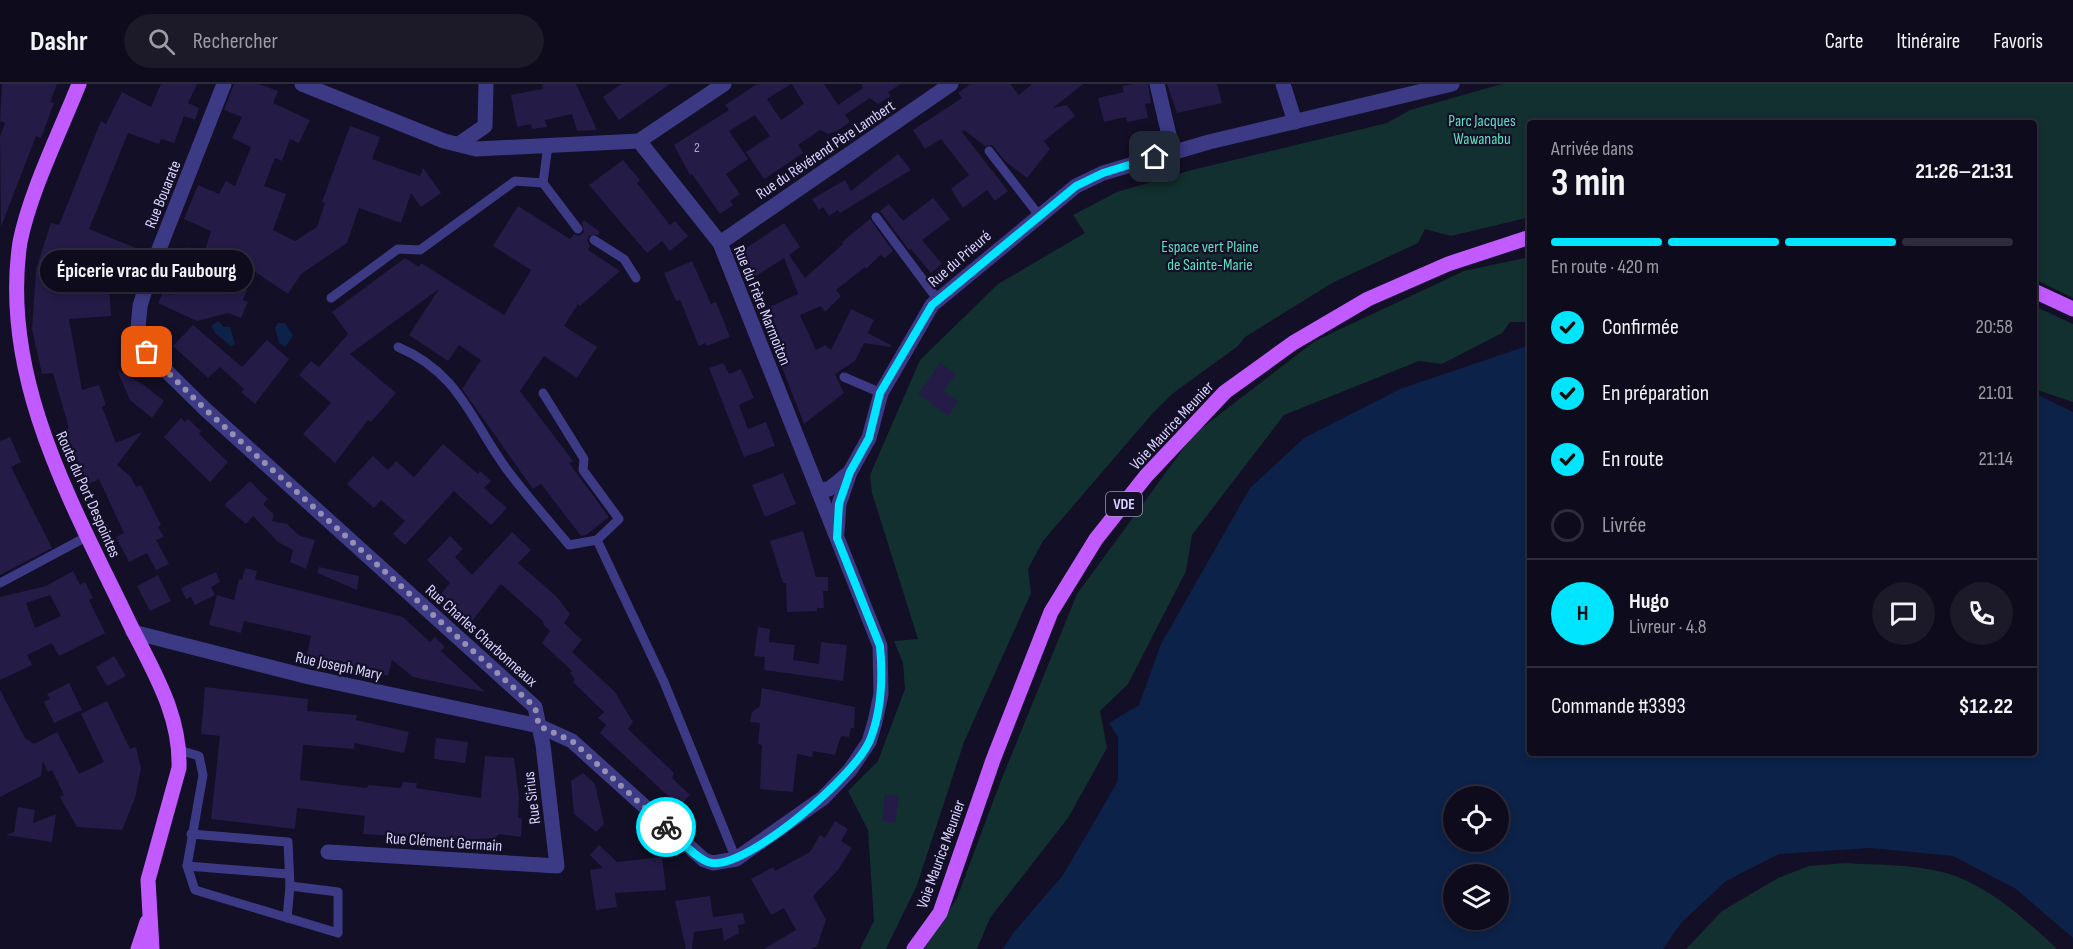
<!DOCTYPE html>
<html lang="fr">
<meta charset="utf-8">
<style>
:root{--surface:#0e0b1c;--page:#1c1929;--text:#f1f3f6;--muted:#9b9ba3;--line:#2e2b3b;--accent:#00e5ff}
body{margin:0;font-family:"Sofia Sans Condensed",sans-serif;background:var(--page);color:var(--text);height:100vh;display:flex;flex-direction:column;font-size:22px;white-space:nowrap}
*{box-sizing:border-box;margin:0}
p{font-size:20px;color:var(--muted)}
.icon{flex:none;width:33px;height:33px;fill:none;stroke:currentColor;stroke-width:2;stroke-linecap:round;stroke-linejoin:round}
.map{position:relative;flex:1;overflow:hidden}
.panel{position:absolute;left:1527px;top:36px;width:510px;height:636px;display:flex;flex-direction:column;background:var(--surface);border-radius:6px;box-shadow:0 3px 9px #0003,0 0 0 2px var(--line)}
.panel>*{flex:none}
.fabs{position:absolute;left:1443px;top:702px;display:grid;gap:12px}
.fabs a{display:grid;place-items:center;width:66px;height:66px;border-radius:50%;background:var(--surface);box-shadow:0 3px 9px #0003,0 0 0 2px var(--line);font-size:30px}
.pin{position:absolute;display:grid;place-items:center;width:51px;height:51px;color:#fff;margin:-26px;border-radius:12px;box-shadow:0 3px 9px #0006}
.courier{position:absolute;display:grid;place-items:center;width:60px;height:60px;margin:-30px;border:4px solid #00e5ff;border-radius:50%;background:#fff;color:#222;box-shadow:0 2px 8px #0007}
.bubble{position:absolute;height:42px;border-radius:21px;background:var(--surface);box-shadow:0 3px 9px #0003,0 0 0 2px var(--line);font-size:20px;font-weight:700;line-height:42px;text-align:center}
.headline em{font-style:normal;font-weight:700}
.headline div{display:flex;flex-direction:column-reverse}
.headline{display:flex;align-items:center;justify-content:space-between;height:102px;padding:0 24px}
h1{font-size:39px;font-weight:700;line-height:45px}
.bar{display:grid;grid-template-columns:repeat(4,1fr);gap:9px 6px;align-content:center;height:72px;padding:0 24px}
.bar i{height:8px;border-radius:4px;background:var(--line)}
.bar .on{background:var(--accent)}
.bar p{grid-column:span 4}
.line{display:flex;align-items:center;gap:15px;padding:0 24px;border-top:2px solid var(--line)}
.line div{flex:1}
.round{display:grid;place-items:center;flex:none;width:63px;height:63px;border-radius:32px;background:var(--page)}
ol{padding:0 24px;list-style:none}
li{display:flex;align-items:center;gap:18px;height:66px}
li p{margin-inline-start:auto}
li .icon{padding:6px;border-radius:50%;background:var(--accent);color:#111;stroke-width:4}
li:last-child{color:var(--muted)}
li i{width:33px;height:33px;border:3px solid var(--line);border-radius:50%}
header{display:flex;align-items:center;gap:36px;box-sizing:border-box;height:84px;padding:0 30px;background:var(--surface);border-bottom:2px solid var(--line)}
header strong{font-size:28px}
nav{display:flex;gap:33px;margin-inline-start:auto;font-size:21px}
.search{width:420px;height:54px;background:var(--page);display:flex;align-items:center;gap:15px;box-sizing:border-box;padding:0 21px;border-radius:33px;color:var(--muted);font-size:22px}
.map>svg:first-child{display:block}
.green{fill:#12302f}
.water{fill:#0c2248;fill-rule:evenodd}
.building{fill:#241b47;fill-rule:evenodd}
.lines{fill:none;stroke-linecap:round;stroke-linejoin:round}
.service{stroke:#3d3a85;stroke-width:9}
.minor{stroke:#3d3a85;stroke-width:15}
.primary{stroke:#c25bff;stroke-width:15}
.done{stroke:#948fb3;stroke-width:6;stroke-dasharray:0 10.8}
.route{stroke:#00e5ff;stroke-width:8}
.labels{text-anchor:middle;stroke-width:4.5;stroke-linejoin:round;paint-order:stroke}
.number-label{font-size:14px;fill:#aca6d1}
.shield{fill:#130f26;stroke:#9e99be;stroke-width:1.5}
.shield-label{font-size:15px;font-weight:bold;fill:#d9d4ff}
.park-label{font-size:16px;fill:#5fe0c0;stroke:#130f26}
.street-label{font-size:16px;fill:#d9d4ff;stroke:#130f26}
</style>
<header>
<strong>Dashr</strong>
<div class="search"><svg class="icon" aria-label="search" viewBox="0 0 24 24"><circle cx="10" cy="10" r="6"/><path d="M15 15l6 6"/></svg>Rechercher</div>
<nav><a>Carte</a><a>Itinéraire</a><a>Favoris</a></nav>
</header>
<div class="map">
<svg width="2073" height="865" viewBox="0 0 2073 865">
<rect width="100%" height="100%" fill="#130f26"/>
<g class="green">
<path d="M1502,0H2073V214L2034,195V39H1530V133L1451,152L1425,145L1418,159L1332,199L1245,253L1238,262L1172,310L1152,330L1043,457L1028,485L1031,509L964,658L917,801L886,865H860L874,837L868,746L848,707L878,677L905,605L903,579L894,557L918,555L872,409L870,391L920,276L998,200L1085,149L1073,131L1117,108L1192,86L1387,39L1410,26Z"/>
<path d="M1530,173V238H1510L1502,249L1442,280L1419,277L1284,331L1192,451L1186,487L1128,600L1100,627L1107,664L1068,734L990,834L977,865H924L957,814L1000,699L1077,510L1194,350L1315,257L1464,187Z"/>
<path d="M2034,222L2073,240V318L2034,305Z"/>
<path d="M1845,779C1877,781 1910,780 1942,788C1986,799 2025,835 2057,865H1686L1722,827L1778,794L1809,782Z"/>
</g>
<g class="water">
<path d="M218,237L224,243H230L235,260L231,262L216,250L211,242Z"/>
<path d="M278,239H285L293,252L285,263L279,259L275,244Z"/>
<path d="M1530,261V669H2034V309L2073,328V854L2016,805L1953,772L1870,764L1779,770L1726,797L1681,839L1663,865H1003L1014,848L1063,791L1118,697V653L1109,639L1139,621L1161,560L1250,404L1304,354L1400,305ZM1454,712H1498V758H1454ZM1454,790H1498V836H1454Z"/>
</g>
<g class="building">
<path d="M2,0H57L50,18L54,19L41,54L36,52L1,143L0,52L5,39L0,37Z"/>
<path d="M161,0H197L188,19L199,24L195,36L184,32L174,59L161,55L159,60L128,49L89,145L136,164L126,190L76,170L66,203L109,201L111,232L69,235L82,306L99,301L106,321L102,323L116,359L142,348L117,381L131,393L136,403L141,401L161,441L158,443L164,453L156,456L169,480L156,486L147,469L129,478L116,453L124,449L99,395L89,400L71,366L63,346L69,344L53,289L42,290L32,245L36,185L51,139L59,141L101,37L106,40L122,8L151,23Z"/>
<path d="M234,0H259L278,7L273,19L310,36L299,59L290,55L282,77L275,74L264,102L286,110L273,146L295,157L317,143L325,119L322,118L350,42L380,53L372,75L420,92L423,84L441,109L421,123L411,109L401,139L359,124L347,159L301,190L288,210L254,187L243,216L248,218L241,234L228,229L197,237L158,219L163,208L170,211L182,185L178,184L186,163L204,169L211,147L184,135L198,101L219,110L226,97L235,102L251,63L232,54L242,33L224,26Z"/>
<path d="M542,0H576L597,46L577,47L572,30L545,36L547,43L532,45L531,40L517,43L511,11L543,5Z"/>
<path d="M621,0H670L619,36L603,13Z"/>
<path d="M757,0H791L767,15L781,36L804,20L792,0H824L838,21L863,4L861,0H901L888,8L891,12L878,20L870,14L845,31L850,38L837,47L828,50L820,46L798,61L803,69L764,95L746,68L770,52L755,31L729,47L748,75L726,90L740,110L730,117L733,121L720,130L692,90L690,91L674,61L729,26L725,21Z"/>
<path d="M970,0H1010L1019,11L1032,0H1083L1053,24L1067,21L1075,32L1044,57L1050,65L1027,94L1006,78L992,61L985,62L964,46L962,48L1008,107L995,117L987,106L963,124L951,105L969,91L941,55L925,65L913,46L962,14L958,9Z"/>
<path d="M1133,0H1148L1151,19L1145,20L1148,34L1127,38L1126,33L1104,38L1098,14L1124,8L1122,2Z"/>
<path d="M1167,0H1217L1222,19L1177,29Z"/>
<path d="M898,70L911,86L840,129L838,126L829,132L823,123L819,126L812,115L845,96L851,107Z"/>
<path d="M623,76L640,96L637,99L670,141L675,137L688,152L670,167L662,157L647,169L589,101Z"/>
<path d="M933,114L950,135L922,156L942,180L931,189L911,165L909,166L880,127L889,120L903,137Z"/>
<path d="M518,122L570,155L574,150L579,152L584,148L582,139L584,136L600,148L598,151L589,152L587,156L590,162L588,166L620,187L580,222L578,220L564,242L597,263L577,294L544,272L520,307L573,377L569,379L609,433L586,451L581,452L541,400L533,405L462,305L481,276L459,261L448,277L409,251L439,205L350,270L396,309L371,338L368,336L335,379L303,350L331,319L299,291L311,277L319,283L348,250L332,228L405,174L419,183L421,179L504,231L531,186L493,162Z"/>
<path d="M870,135L893,167L885,174L880,171L866,185L865,183L836,206L841,212L825,228L821,222L800,231L816,266L825,261L831,266L851,225L874,236L868,249L891,261V263L864,259L855,277L835,290L844,309L804,340L773,260L778,257L763,226L798,210L784,174L753,194L737,170L784,139L800,163L789,171L805,194L843,160L842,158Z"/>
<path d="M692,177L711,220L716,218L730,253L707,262L705,259L699,262L680,216L676,217L664,189Z"/>
<path d="M193,241L242,283L267,256L289,275L255,320L241,308L244,305L220,283L208,294L173,262Z"/>
<path d="M723,279L729,290L741,285L754,314L739,321L748,345L766,338L775,362L744,373L709,284Z"/>
<path d="M940,279L956,290L944,307L958,318L948,332L918,310Z"/>
<path d="M117,286L144,301L164,317L152,334L130,316Z"/>
<path d="M181,334L185,338L188,335L201,347L199,350L228,378L210,398L164,353Z"/>
<path d="M10,353L21,378L11,383L52,464L0,491V357Z"/>
<path d="M443,360L478,390L480,387L491,397L484,404L507,424L491,441L454,407L405,461L393,450L405,437L381,416L374,424L347,400L373,372L388,386L396,377L414,393Z"/>
<path d="M783,389L796,420L765,433L752,401Z"/>
<path d="M250,397L268,415L263,420L274,431L272,437L287,440L300,452L315,456L306,485L290,478L293,466L278,458L253,432L246,440L224,421Z"/>
<path d="M803,447L816,493H828V507H823L824,524H817V527L787,528L786,499H783L770,457Z"/>
<path d="M512,448L531,466L518,479L556,512L570,530L564,539L582,556L572,568L615,608L633,638L628,645L674,689L672,694L690,711L679,722L600,649L606,641L598,634L604,628L573,598L575,595L570,589L572,587L542,559L550,547L543,540L544,538L501,500L472,537L440,511L450,499L427,476L450,452L463,465L455,473L472,491Z"/>
<path d="M319,483L359,492L357,506L317,489Z"/>
<path d="M245,484L257,487L255,495L403,533L430,558L435,553L445,563L441,567L485,608L413,593L392,576L388,592L337,576L335,581L306,575L311,552L244,537L241,549L209,541L217,511L234,516L239,495L242,496Z"/>
<path d="M73,487L80,501L85,498L93,514L89,516L105,549L59,572L52,559L27,571L32,581L0,596V513L46,502ZM50,511L61,532L35,544L26,519Z"/>
<path d="M216,488L220,498L211,503L215,511L195,521L191,513L186,515L181,504Z"/>
<path d="M158,491L171,517L150,527L137,502Z"/>
<path d="M758,543L770,545L769,558L795,561L793,576L819,580L821,558L847,561L843,597L764,586L765,573L754,572Z"/>
<path d="M114,572L126,592L107,602L96,583Z"/>
<path d="M69,599L82,626L54,639L44,618L50,615L47,610Z"/>
<path d="M205,603L308,615L307,627L357,631L356,636L409,648L404,669L354,659V665L303,661L300,696L367,704L368,701L401,704L403,698L417,699L416,704L481,714L485,672L514,674L519,713L518,733L522,735L521,753L499,750L495,754L462,756L363,750L365,732L297,724L295,745L211,735L220,652L201,650Z"/>
<path d="M762,604L855,623L854,644H851L849,653L841,652L835,671L813,667L812,673L797,670L793,708L760,705L762,661L758,660L760,639L750,638L752,628L760,622Z"/>
<path d="M0,606L25,654L34,660L57,648L79,690L104,678L81,630L107,617L130,665L136,663L141,684L135,714L122,746L77,743L60,713L64,711L52,686L48,688L43,677L41,692L0,713Z"/>
<path d="M436,654L468,658L465,679L434,675Z"/>
<path d="M583,689L595,700L604,740L596,748L574,730L571,697Z"/>
<path d="M885,710L899,712L895,739L882,737Z"/>
<path d="M18,723L35,726L33,739L56,730L52,758L6,751L14,748Z"/>
<path d="M835,737L848,745L841,757L852,764L838,786L813,812L826,836L817,862L811,865H764L796,846L784,824L771,831L751,795L773,783L775,787L810,768L820,751L825,754Z"/>
<path d="M599,761L617,778L662,773L666,806L615,809L617,823L596,826L590,786L603,784L590,771Z"/>
<path d="M710,812L713,833L743,829L745,840L738,841L739,849L724,857L722,844L694,848L692,865H686L675,817Z"/>
</g>
<g class="lines">
<g class="service">
<path d="M548,61L543,99L578,145"/>
<path d="M989,67L1038,130"/>
<path d="M876,133L938,216"/>
<path d="M594,156L624,175L636,194"/>
<path d="M331,214L398,165L420,166L515,97L543,99"/>
<path d="M398,263C460,289 471,337 508,387C527,412 548,436 569,461L597,456"/>
<path d="M844,293L881,309"/>
<path d="M543,309L584,375L583,386L619,435L597,456L664,598L736,775"/>
<path d="M0,499L88,452"/>
<path d="M179,666L199,672L203,691L187,782L288,790"/>
<path d="M187,782L195,806L338,849V808L290,802L288,758L191,750"/>
<path d="M287,834L290,802"/>
</g>
<g class="minor">
<path d="M224,0L152,183L140,222L138,245L147,268L206,326L535,623L543,661L557,782L328,768"/>
<path d="M1157,0L1173,68"/>
<path d="M1283,0L1295,38"/>
<path d="M639,57L724,0"/>
<path d="M459,60L485,42L486,0"/>
<path d="M720,159L951,0"/>
<path d="M818,406L829,405L850,388L869,354L881,309L932,221L1076,102L1103,89L1209,58L1452,0"/>
<path d="M837,448L839,420L850,388"/>
<path d="M133,548L309,593L539,642L572,657L704,776L713,779L736,775L823,714L850,686L869,658L875,638L881,610L880,562L720,159L639,57L476,65L444,57L302,0"/>
</g>
<g class="primary">
<path d="M79,0C60,48 30,108 20,158C0,292 70,416 126,532C149,581 181,627 179,684L148,796L152,865"/>
<path d="M2034,207L2073,225"/>
<path d="M138,865L147,838"/>
<path d="M914,865L940,829L993,676L1051,528L1096,455L1146,392L1225,308L1293,259L1368,215L1448,180L1530,153"/>
</g>
</g>
<g class="lines">
<path class="done" d="M147,268L206,326L535,623L539,642L572,657L666,743"/>
<path class="route" d="M666,743C676,752 699,778 712,779C750,783 856,691 870,656C882,626 883,594 880,562L837,454L839,420L850,388L869,354L880,309L932,221L1076,102L1103,89L1155,73"/>
</g>
<g class="labels">
<g class="number-label">
<text x="697" y="68">2</text>
</g>
<rect class="shield" x="1106" y="408" width="36" height="24" rx="4.5"/>
<g class="shield-label">
<text x="1124" y="425">VDE</text>
</g>
<g class="park-label">
<text x="1482" y="42">Parc Jacques<tspan x="1482" dy="18">Wawanabu</tspan></text>
<text x="1210" y="168">Espace vert Plaine<tspan x="1210" dy="18">de Sainte-Marie</tspan></text>
</g>
<g class="street-label">
<text transform="translate(825 65) rotate(-34)" y="6">Rue du Révérend Père Lambert</text>
<text transform="translate(162 110) rotate(-68)" y="6">Rue Bouarate</text>
<text transform="translate(959 174) rotate(-41)" y="6">Rue du Prieuré</text>
<text transform="translate(763 221) rotate(68)" y="6">Rue du Frère Marmoiton</text>
<text transform="translate(1171 341) rotate(-47)" y="6">Voie Maurice Meunier</text>
<text transform="translate(89 410) rotate(66)" y="6">Route du Port Despointes</text>
<text transform="translate(482 551) rotate(42)" y="6">Rue Charles Charbonneaux</text>
<text transform="translate(339 581) rotate(12)" y="6">Rue Joseph Mary</text>
<text transform="translate(531 714) rotate(-97)" y="6">Rue Sirius</text>
<text transform="translate(444 757) rotate(4)" y="6">Rue Clément Germain</text>
<text transform="translate(940 770) rotate(-70)" y="6">Voie Maurice Meunier</text>
</g>
</g>
</svg>
<div class="fabs">
<a><svg class="icon" aria-label="locate" viewBox="0 0 24 24"><circle cx="12" cy="12" r="6"/><path d="M12 2v4M12 18v4M2 12h4M18 12h4"/></svg></a>
<a><svg class="icon" aria-label="layers" viewBox="0 0 24 24"><path d="M12 4l9 5-9 5-9-5zM3 14l9 5 9-5"/></svg></a>
</div>
<div class="pin" style="left:147px;top:268px;background:#ea580c"><svg class="icon" aria-label="bag" viewBox="0 0 24 24"><path d="M5 8h14l-1 12H6zM9 8a3 3 0 0 1 6 0"/></svg></div>
<div class="pin" style="left:1155px;top:73px;background:#1f2937"><svg class="icon" aria-label="home" viewBox="0 0 24 24"><path d="M3 11l9-7 9 7M6 9v11h12V9"/></svg></div>
<div class="courier" style="left:666px;top:743px"><svg class="icon" aria-label="bike" viewBox="0 0 24 24"><circle cx="6" cy="16" r="4"/><circle cx="18" cy="16" r="4"/><path d="M6 16l4-8h5l3 8M10 8l3 8H6M13 5h3"/></svg></div>
<div class="bubble" style="left:40px;top:166px;width:213px">Épicerie vrac du Faubourg</div>
<section class="panel">
<div class="headline"><div><h1>3 min</h1><p>Arrivée dans</p></div><em>21:26–21:31</em></div>
<div class="bar"><i class="on"></i><i class="on"></i><i class="on"></i><i></i><p>En route · 420 m</p></div>
<ol>
<li><svg class="icon" aria-label="check" viewBox="0 0 24 24"><path d="M5 12l5 5 9-10"/></svg>Confirmée<p>20:58</p></li>
<li><svg class="icon" aria-label="check" viewBox="0 0 24 24"><path d="M5 12l5 5 9-10"/></svg>En préparation<p>21:01</p></li>
<li><svg class="icon" aria-label="check" viewBox="0 0 24 24"><path d="M5 12l5 5 9-10"/></svg>En route<p>21:14</p></li>
<li><i></i>Livrée</li>
</ol>
<div class="line" style="height:108px"><b class="round" style="background:var(--accent);color:#111">H</b><div><b>Hugo</b><p>Livreur · 4.8</p></div><a class="round"><svg class="icon" aria-label="chat" viewBox="0 0 24 24"><path d="M4 5h16v11H9l-5 4z"/></svg></a><a class="round"><svg class="icon" aria-label="phone" viewBox="0 0 24 24"><path d="M5 4h4l2 5-3 2q2 4 5 5l2-3 5 2v4C11 20 4 13 5 4z"/></svg></a></div>
<div class="line" style="height:78px"><div>Commande #3393</div><b>$12.22</b></div>
</section>
</div>
